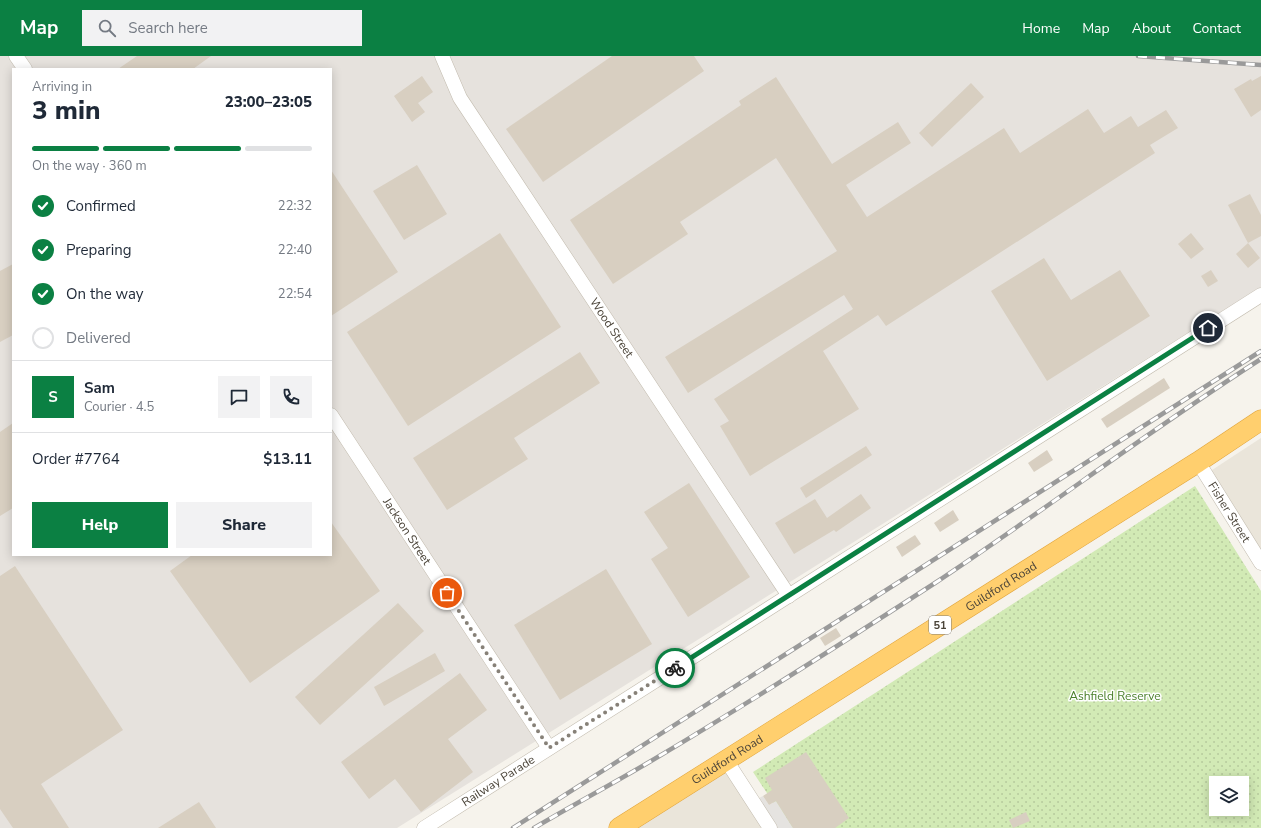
<!DOCTYPE html>
<meta charset="utf-8">
<style>
:root{--surface:#fff;--page:#f2f2f3;--text:#1f2937;--muted:#747a83;--line:#e0e1e3;--accent:#0b8043}
body{margin:0;font-family:"Nunito Sans",sans-serif;background:var(--page);color:var(--text);height:100vh;display:flex;flex-direction:column;font-size:15px;white-space:nowrap}
*{box-sizing:border-box;margin:0}
p{font-size:13px;color:var(--muted)}
.icon{flex:none;width:22px;height:22px;fill:none;stroke:currentColor;stroke-width:2;stroke-linecap:round;stroke-linejoin:round}
.map{position:relative;flex:1;overflow:hidden}
.details{position:absolute;left:12px;top:12px;width:320px;height:488px;display:flex;flex-direction:column;background:var(--surface);border-radius:0px;box-shadow:0 2px 10px #0003}
.details>*{flex:none}
.buttons{position:absolute;left:1209px;top:720px;display:grid;gap:8px}
.buttons a{display:grid;place-items:center;width:40px;height:40px;border-radius:0px;background:var(--surface);box-shadow:0 2px 10px #0003;font-size:20px}
.pin{position:absolute;display:grid;place-items:center;width:34px;height:34px;color:#fff;margin:-17px;border:2px solid #fff;border-radius:50%;box-shadow:0 1px 4px #0007}
.courier{position:absolute;display:grid;place-items:center;width:40px;height:40px;margin:-20px;border:3px solid #0b8043;border-radius:50%;background:#fff;color:#222;box-shadow:0 1px 5px #0007}
.summary em{font-style:normal;font-weight:800}
.summary div{display:flex;flex-direction:column-reverse}
.summary{display:flex;align-items:center;justify-content:space-between;height:68px;padding:0 20px}
h1{font-size:26px;font-weight:800;line-height:30px}
.bar{display:grid;grid-template-columns:repeat(4,1fr);gap:6px 4px;align-content:center;height:48px;padding:0 20px}
.bar i{height:5px;border-radius:3px;background:var(--line)}
.bar .active{background:var(--accent)}
.bar p{grid-column:span 4}
.line{display:flex;align-items:center;gap:10px;padding:0 20px;border-top:1px solid var(--line)}
.line div{flex:1}
.round{display:grid;place-items:center;flex:none;width:42px;height:42px;border-radius:0px;background:var(--page)}
ol{padding:0 20px;list-style:none}
li{display:flex;align-items:center;gap:12px;height:44px}
li p{margin-inline-start:auto}
li .icon{padding:4px;border-radius:50%;background:var(--accent);color:#fff;stroke-width:4}
li:last-child{color:var(--muted)}
li i{width:22px;height:22px;border:2px solid var(--line);border-radius:50%}
.primary-button{display:flex;gap:8px;margin-top:auto;padding:8px 20px}
.primary-button a{flex:1;height:46px;border-radius:0px;background:var(--accent);color:#fff;font-size:16px;font-weight:800;line-height:46px;text-align:center}
.primary-button a+a{background:var(--page);color:var(--text)}
header{display:flex;align-items:center;gap:24px;box-sizing:border-box;height:56px;padding:0 20px;background:var(--accent);color:#fff}
header strong{font-size:19px}
nav{display:flex;gap:22px;margin-inline-start:auto;font-size:14px}
.search{width:280px;height:36px;background:var(--page);display:flex;align-items:center;gap:10px;box-sizing:border-box;padding:0 14px;border-radius:0px;color:var(--muted);font-size:15px}
.map>svg:first-child{display:block}
.residential{fill:#eae5da}
.industrial{fill:#e6e2dd;fill-rule:evenodd}
.park{fill:url(#park-dots);fill-rule:evenodd}
.parking{fill:#e5e3e0}
.building{fill:#d8cfc1}
.lines{fill:none;stroke-linecap:round;stroke-linejoin:round}
.minor-casing{stroke:#c2bbae;stroke-width:15}
.highway-casing{stroke:#e0a43c;stroke-width:21}
.minor{stroke:#fff;stroke-width:14}
.highway{stroke:#ffcf6e;stroke-width:20}
.rail-casing{stroke:#9a9a9a;stroke-width:4.5}
.rail{stroke:#fff;stroke-width:3;stroke-dasharray:9;stroke-linecap:butt}
.done{stroke:#878178;stroke-width:4;stroke-dasharray:0 7.2}
.route{stroke:#0b8043;stroke-width:5}
.labels{text-anchor:middle;stroke-width:3;stroke-linejoin:round;paint-order:stroke}
.shield{fill:#fff;stroke:#817c74;stroke-width:1}
.shield-label{font-size:11px;font-weight:bold;fill:#4b4439}
.street-label{font-size:12px;fill:#4b4439;stroke:#fff}
.park-label{font-size:12px;fill:#4a7f2a;stroke:#fff}
</style>
<header>
<strong>Map</strong>
<div class="search"><svg class="icon" aria-label="search" viewBox="0 0 24 24"><circle cx="10" cy="10" r="6"/><path d="M15 15l6 6"/></svg>Search here</div>
<nav><a>Home</a><a>Map</a><a>About</a><a>Contact</a></nav>
</header>
<div class="map">
<svg width="1261" height="772" viewBox="0 0 1261 772">
<defs>
<pattern id="park-dots" width="8" height="8" patternUnits="userSpaceOnUse"><rect width="8" height="8" fill="#d2eab5"/><path d="M2 2h.1M6 6h.1" fill="none" stroke="#b6ca9c" stroke-width="1.8" stroke-linecap="round"/></pattern>
</defs>
<rect width="100%" height="100%" fill="#f6f3ec"/>
<g class="residential">
<path d="M1261,382V507L1206,418Z"/>
<path d="M726,704L770,772H619Z"/>
</g>
<path class="industrial" d="M0,0H1261V231L397,772H0ZM13,13H331V499H13Z"/>
<path class="park" d="M1195,430L1261,535V772H790L753,716ZM1216,727H1242V753H1216Z"/>
<path class="parking" d="M763,740L769,749L776,745L793,772H770L753,745Z"/>
<g class="building">
<path d="M137,0H211L193,13H118Z"/>
<path d="M612,0H694L704,15L543,126L506,73Z"/>
<path d="M422,20L433,36L418,47L425,56L412,66L394,40Z"/>
<path d="M1261,20V54L1251,61L1234,33L1251,23L1252,25Z"/>
<path d="M776,21L832,108L898,66L911,87L846,129L867,161L1004,72L1020,97L1088,53L1104,77L1131,60L1138,71L1166,54L1178,72L1150,89L1155,97L886,270L878,259L823,295L859,353L750,420L720,370L729,365L714,343L853,253L844,239L688,337L665,301L837,195L776,102L680,166L688,178L613,228L570,164L741,49L739,45Z"/>
<path d="M971,27L984,41L932,91L919,77Z"/>
<path d="M417,109L447,158L404,184L373,135Z"/>
<path d="M331,114L398,216L331,260Z"/>
<path d="M1250,138L1261,159V180L1248,187L1228,149Z"/>
<path d="M500,177L561,271L408,370L347,276Z"/>
<path d="M1191,177L1204,193L1191,203L1178,188Z"/>
<path d="M1248,187L1260,202L1248,212L1236,198Z"/>
<path d="M1044,202L1071,244L1120,214L1150,260L1047,325L991,235Z"/>
<path d="M13,208V279L0,286V215Z"/>
<path d="M1211,214L1218,225L1208,231L1201,220Z"/>
<path d="M580,296L600,327L514,382L528,403L447,454L413,402Z"/>
<path d="M1164,322L1170,332L1107,372L1101,363Z"/>
<path d="M13,367V452L0,460V376Z"/>
<path d="M866,390L872,399L806,442L800,432Z"/>
<path d="M1047,394L1053,404L1034,416L1028,407Z"/>
<path d="M689,427L750,521L688,561L651,503L668,492L644,456Z"/>
<path d="M861,438L871,452L836,476L834,474L794,498L775,467L815,443L827,462Z"/>
<path d="M953,454L959,464L940,476L934,467Z"/>
<path d="M331,466L380,535L250,627L170,515L192,499H331Z"/>
<path d="M915,479L921,488L902,501L896,491Z"/>
<path d="M15,510L123,674L41,728L69,772H13L0,753V520Z"/>
<path d="M606,513L652,588L560,644L514,569Z"/>
<path d="M398,547L424,575L320,669L295,641Z"/>
<path d="M836,572L841,580L825,590L820,582Z"/>
<path d="M435,597L445,615L384,650L374,631Z"/>
<path d="M460,617L487,654L448,683L473,716L421,756L395,723L369,743L341,706Z"/>
<path d="M806,696L849,762L835,772H793L776,745L769,749L763,740L772,734L765,722Z"/>
<path d="M199,746L216,772H158Z"/>
<path d="M1026,756L1030,765L1013,772L1009,764Z"/>
</g>
<g class="lines">
<defs>
<g id="minor">
<path d="M16,0L25,13"/>
<path id="s1" d="M442,0L460,42L789,540"/>
<path id="s2" d="M331,359L549,692"/>
<path id="s3" d="M1198,406L1261,507"/>
<path d="M726,704L770,772"/>
<path id="s4" d="M424,772L1261,239"/>
</g>
<g id="highway">
<path id="s5" d="M619,772L1198,406L1261,364"/>
</g>
</defs>
<use href="#minor" class="minor-casing"/>
<use href="#highway" class="highway-casing"/>
<use href="#minor" class="minor"/>
<use href="#highway" class="highway"/>
<defs>
<g id="rail">
<path d="M1138,0L1261,9"/>
<path d="M513,772L1261,295"/>
<path d="M534,772C573,749 612,728 651,705C747,648 841,588 935,527C1045,454 1150,374 1261,303"/>
</g>
</defs>
<use href="#rail" class="rail-casing"/>
<use href="#rail" class="rail"/>
</g>
<g class="lines">
<path class="done" d="M447,537L549,692L675,612"/>
<path class="route" d="M675,612L1208,272"/>
</g>
<g class="labels">
<rect class="shield" x="929" y="560" width="22" height="18" rx="3"/>
<g class="shield-label">
<text x="940" y="573">51</text>
</g>
<g class="street-label">
<text dy="4" stroke="none"><textPath href="#s1" startOffset="321">Wood Street</textPath></text>
<text dy="4" stroke="none"><textPath href="#s3" startOffset="59">Fisher Street</textPath></text>
<text dy="4" stroke="none"><textPath href="#s2" startOffset="139">Jackson Street</textPath></text>
<text dy="4" stroke="none"><textPath href="#s5" startOffset="452">Guildford Road</textPath></text>
<text dy="4" stroke="none"><textPath href="#s5" startOffset="128">Guildford Road</textPath></text>
<text dy="4" stroke="none"><textPath href="#s4" startOffset="88">Railway Parade</textPath></text>
</g>
<g class="park-label">
<text x="1115" y="644">Ashfield Reserve</text>
</g>
</g>
</svg>
<div class="buttons">
<a><svg class="icon" aria-label="layers" viewBox="0 0 24 24"><path d="M12 4l9 5-9 5-9-5zM3 14l9 5 9-5"/></svg></a>
</div>
<div class="pin" style="left:447px;top:537px;background:#ea580c"><svg class="icon" aria-label="bag" viewBox="0 0 24 24"><path d="M5 8h14l-1 12H6zM9 8a3 3 0 0 1 6 0"/></svg></div>
<div class="pin" style="left:1208px;top:272px;background:#1f2937"><svg class="icon" aria-label="home" viewBox="0 0 24 24"><path d="M3 11l9-7 9 7M6 9v11h12V9"/></svg></div>
<div class="courier" style="left:675px;top:612px"><svg class="icon" aria-label="bike" viewBox="0 0 24 24"><circle cx="6" cy="16" r="4"/><circle cx="18" cy="16" r="4"/><path d="M6 16l4-8h5l3 8M10 8l3 8H6M13 5h3"/></svg></div>
<section class="details">
<div class="summary"><div><h1>3 min</h1><p>Arriving in</p></div><em>23:00–23:05</em></div>
<div class="bar"><i class="active"></i><i class="active"></i><i class="active"></i><i></i><p>On the way · 360 m</p></div>
<ol>
<li><svg class="icon" aria-label="check" viewBox="0 0 24 24"><path d="M5 12l5 5 9-10"/></svg>Confirmed<p>22:32</p></li>
<li><svg class="icon" aria-label="check" viewBox="0 0 24 24"><path d="M5 12l5 5 9-10"/></svg>Preparing<p>22:40</p></li>
<li><svg class="icon" aria-label="check" viewBox="0 0 24 24"><path d="M5 12l5 5 9-10"/></svg>On the way<p>22:54</p></li>
<li><i></i>Delivered</li>
</ol>
<div class="line" style="height:72px"><b class="round" style="background:var(--accent);color:#fff">S</b><div><b>Sam</b><p>Courier · 4.5</p></div><a class="round"><svg class="icon" aria-label="chat" viewBox="0 0 24 24"><path d="M4 5h16v11H9l-5 4z"/></svg></a><a class="round"><svg class="icon" aria-label="phone" viewBox="0 0 24 24"><path d="M5 4h4l2 5-3 2q2 4 5 5l2-3 5 2v4C11 20 4 13 5 4z"/></svg></a></div>
<div class="line" style="height:52px"><div>Order #7764</div><b>$13.11</b></div>
<div class="primary-button"><a>Help</a><a>Share</a></div>
</section>
</div>
